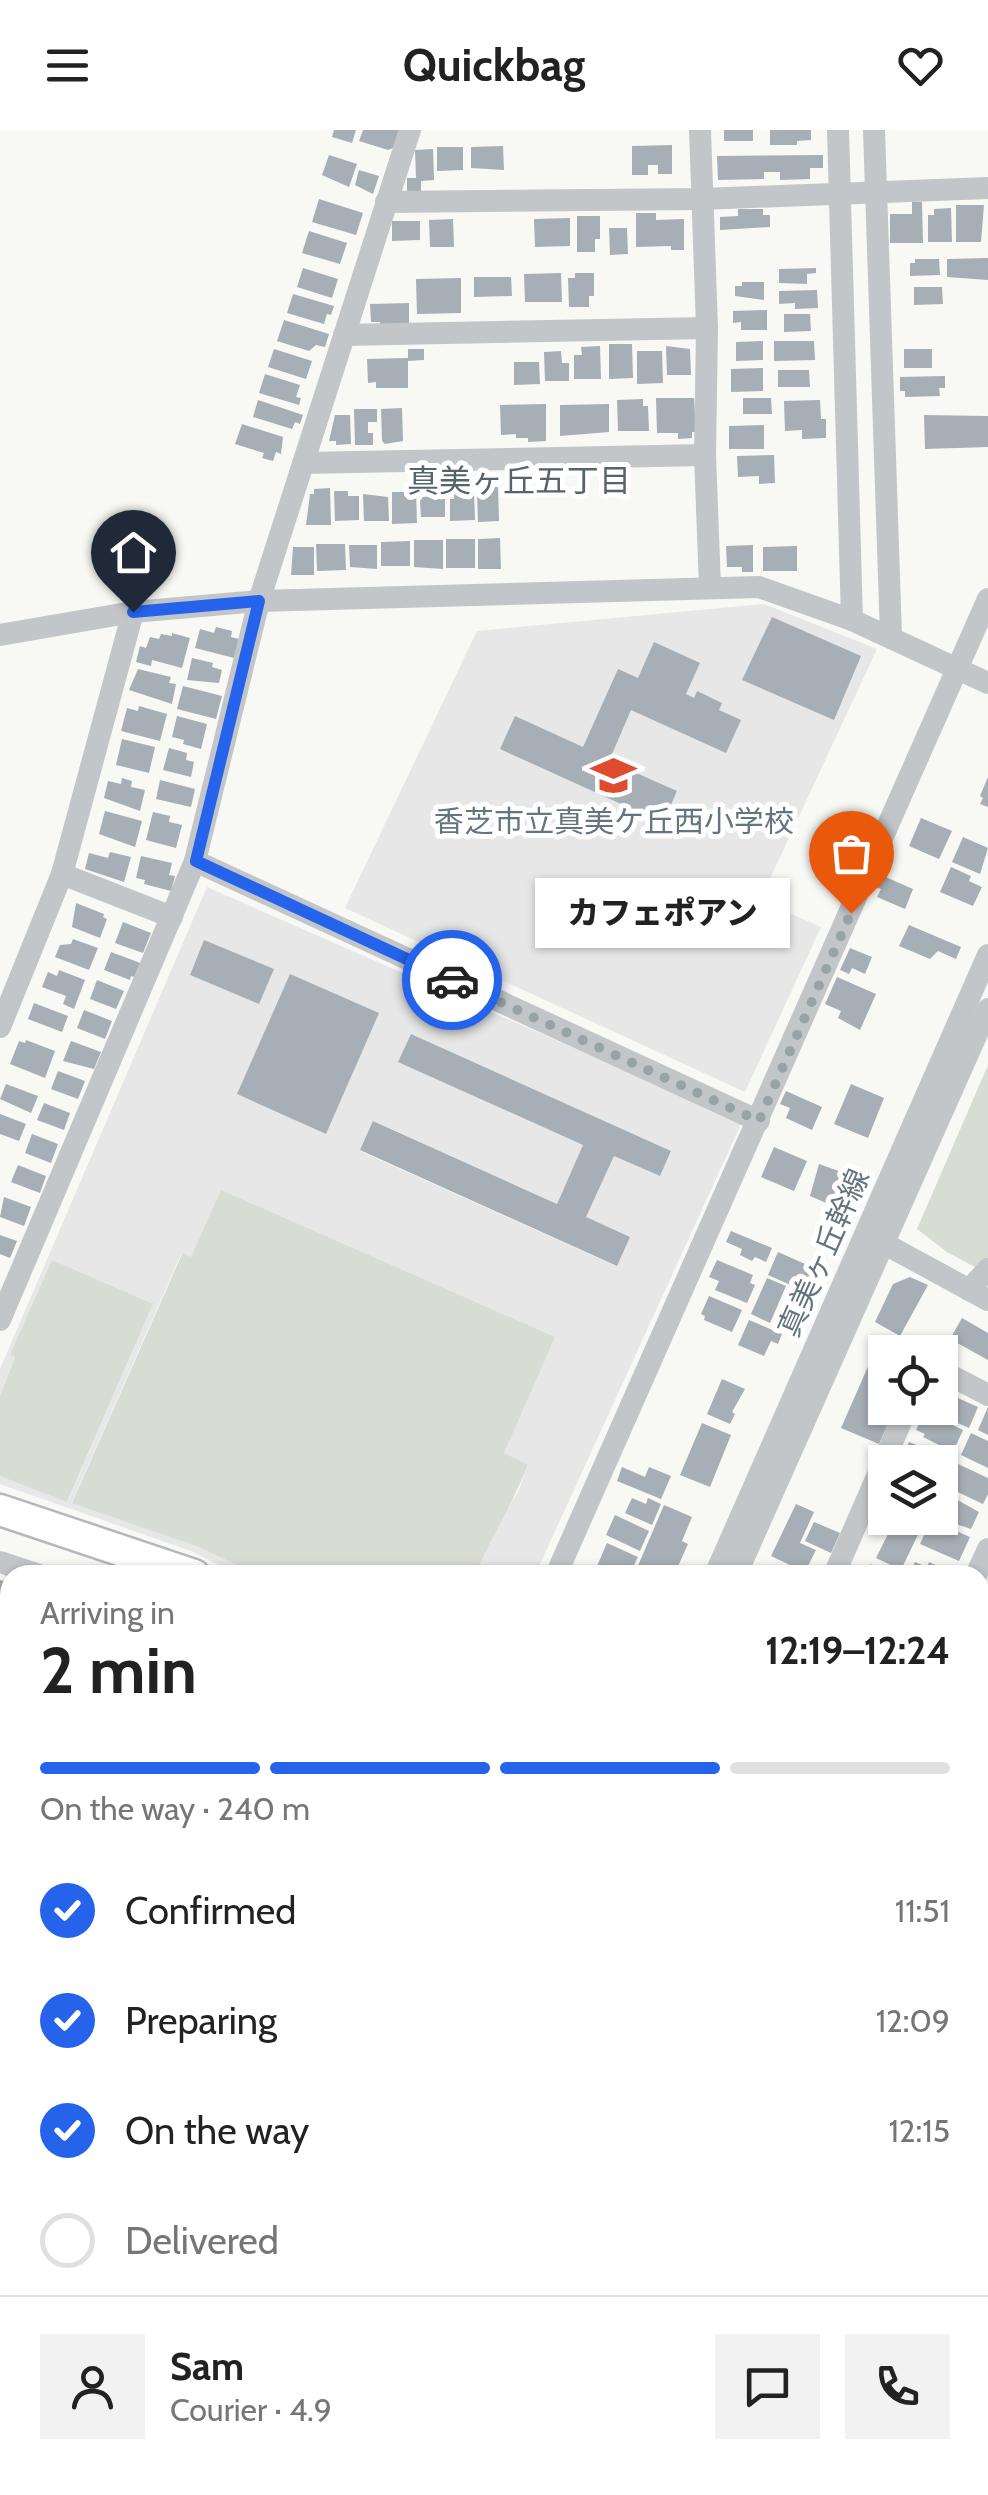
<!DOCTYPE html>
<meta charset="utf-8">
<style>
:root{--surface:#fff;--page:#f2f2f2;--text:#222;--muted:#767676;--line:#e0e0e0;--accent:#2563eb}
body{margin:0;font-family:Cabin,"Noto Sans JP",sans-serif;background:var(--page);color:var(--text);height:100vh;display:flex;flex-direction:column;font-size:38px;white-space:nowrap}
*{box-sizing:border-box;margin:0}
p{font-size:32px;color:var(--muted)}
.icon{flex:none;width:55px;height:55px;fill:none;stroke:currentColor;stroke-width:2;stroke-linecap:round;stroke-linejoin:round}
.map{position:relative;flex:1;overflow:hidden}
.details{position:absolute;left:0px;top:1435px;width:990px;height:930px;display:flex;flex-direction:column;background:var(--surface);border-radius:30px 30px 0 0;box-shadow:0 2px 8px #0004}
.details>*{flex:none}
.tools{position:absolute;left:868px;top:1205px;display:grid;gap:20px}
.tools a{display:grid;place-items:center;width:90px;height:90px;border-radius:0px;background:var(--surface);box-shadow:0 2px 8px #0004;font-size:50px}
.pin{position:absolute;display:grid;place-items:center;width:85px;height:85px;color:#fff;margin:-102px -42px;border-radius:50% 50% 50% 0;rotate:-45deg;box-shadow:0 0 10px #0007}
.pin .icon{rotate:45deg}
.courier{position:absolute;display:grid;place-items:center;width:100px;height:100px;margin:-50px;border:8px solid #2563eb;border-radius:50%;background:#fff;color:#222;box-shadow:0 2px 12px #0007}
.bubble{position:absolute;height:70px;border-radius:0px;background:var(--surface);box-shadow:0 2px 8px #0004;font-size:32px;font-weight:800;line-height:70px;text-align:center}
.summary em{font-style:normal;font-weight:800}
.summary div{display:flex;flex-direction:column-reverse}
.summary{display:flex;align-items:center;justify-content:space-between;height:170px;padding:0 40px}
h1{font-size:65px;font-weight:800;line-height:75px}
.bar{display:grid;grid-template-columns:repeat(4,1fr);gap:15px 10px;align-content:center;height:120px;padding:0 40px}
.bar i{height:12px;border-radius:8px;background:var(--line)}
.bar .selected{background:var(--accent)}
.bar p{grid-column:span 4}
.line{display:flex;align-items:center;gap:25px;padding:0 40px;border-top:2px solid var(--line)}
.line div{flex:1}
.round{display:grid;place-items:center;flex:none;width:105px;height:105px;border-radius:0px;background:var(--page)}
ol{padding:0 40px;list-style:none}
li{display:flex;align-items:center;gap:30px;height:110px}
li p{margin-inline-start:auto}
li .icon{padding:10px;border-radius:50%;background:var(--accent);color:#fff;stroke-width:4}
li:last-child{color:var(--muted)}
li i{width:55px;height:55px;border:5px solid var(--line);border-radius:50%}
header{display:flex;justify-content:space-between;align-items:center;height:130px;padding:0 40px;background:var(--surface);font-size:45px;font-weight:800}
.map>svg:first-child{display:block}
.built{fill:#e6e7e6;fill-rule:evenodd}
.green{fill:#d8ddd4}
.building{fill:#a6afb5}
.lines{fill:none;stroke-linecap:round;stroke-linejoin:round}
.major-casing{stroke:#b3b8bc;stroke-width:35}
.minor{stroke:#c2c6c9;stroke-width:22}
.major{stroke:#fff;stroke-width:30}
.done{stroke:#98a3a8;stroke-width:10;stroke-dasharray:0 18}
.route{stroke:#2563eb;stroke-width:12}
.labels{text-anchor:middle;stroke-width:10;stroke-linejoin:round;paint-order:stroke}
.poi-label{font-size:30px;fill:#64757f;stroke:#fff}
.street-label{font-size:30px;fill:#64757f;stroke:#fff}
.neighbourhood-label{font-size:32px;fill:#55636b;stroke:#fff}
</style>
<header><svg class="icon" aria-label="menu" viewBox="0 0 24 24"><path d="M4 6h16M4 12h16M4 18h16"/></svg>Quickbag<svg class="icon" aria-label="heart" viewBox="0 0 24 24"><path d="M12 20l-8-8c-3-5 5-10 8-4 3-6 11-1 8 4z"/></svg></header>
<div class="map">
<svg width="988" height="2365" viewBox="0 0 988 2365">
<rect width="100%" height="100%" fill="#f8f8f5"/>
<g class="built">
<path d="M764,474L877,519L760,770L821,797L745,962L345,778L477,501Z"/>
<path d="M207,757L742,992L535,1445H475L495,1397L518,1362L528,1336L504,1323L554,1207L222,1061L191,1128L181,1124L72,1372L199,1417L257,1445H238L191,1421L0,1354V1346L68,1371L153,1174L10,1225L15,1227L0,1266V1239ZM204,811L259,874L190,845ZM290,845L378,883L326,1004L238,964ZM411,904L671,1021L660,1046L614,1026L586,1087L616,1136L360,1021L374,991L557,1074L583,1015L399,932Z"/>
<path d="M982,1823L988,1826V1961L980,1955Z"/>
</g>
<g class="green">
<path d="M988,935V1144L947,1122L917,1099Z"/>
<path d="M221,1060L555,1207L504,1323L528,1335C513,1373 491,1407 475,1445H257L199,1417L72,1373L182,1124L191,1127Z"/>
<path d="M52,1130L153,1174L67,1372L0,1346V1266L15,1227L10,1225Z"/>
<path d="M988,2283V2365H950L943,2355H980V2289Z"/>
</g>
<g class="building">
<path d="M334,0H356L352,13L332,7Z"/>
<path d="M363,0H399L393,18L388,20L359,11Z"/>
<rect x="724" y="0" width="29" height="11"/>
<path d="M770,0H811V10L797,11V15H770Z"/>
<path d="M672,15V44H658V35H648V45H632V16Z"/>
<path d="M503,16L504,40L471,38V17Z"/>
<path d="M437,17H463V40L437,41Z"/>
<path d="M433,19L434,50L421,51V62H407V48H416L415,20Z"/>
<path d="M329,25L357,34L349,57L322,45Z"/>
<path d="M823,25V38H810V49L780,50V42H764V49L718,50L717,26Z"/>
<path d="M359,40L379,46L373,64L355,55Z"/>
<path d="M319,69L363,83L356,105L312,92Z"/>
<path d="M912,72H922L923,113H890V84H912Z"/>
<path d="M956,75H984L981,112H956Z"/>
<path d="M951,78L952,112H928V85H934V79Z"/>
<path d="M738,79H763V85H770V97L720,100V87L738,86Z"/>
<path d="M636,83H656V90L684,89V120H671V116L636,117Z"/>
<path d="M577,86H600V109H595V122H577Z"/>
<path d="M570,88V116L535,117L534,89Z"/>
<path d="M453,89L454,117H430L429,90Z"/>
<path d="M392,91H420V110L392,111Z"/>
<path d="M609,98H627L628,124L610,125Z"/>
<path d="M309,101L347,113L340,134L302,123Z"/>
<path d="M988,128V150L947,147V129Z"/>
<path d="M915,129H939L940,145L910,146V133H915Z"/>
<path d="M303,138L338,149L332,168L297,157Z"/>
<path d="M816,138V143L807,144V154L779,153V139Z"/>
<path d="M561,143L562,172H525L524,144Z"/>
<path d="M575,143H594V166H589V177H569L568,148H575Z"/>
<path d="M474,147H511L512,166L474,167Z"/>
<path d="M461,148V183L417,184L416,149Z"/>
<path d="M742,152H764V170L735,166V156H742Z"/>
<path d="M914,157H942L943,174L914,175Z"/>
<path d="M817,160L818,178L795,179V173L779,174V161Z"/>
<path d="M293,164L334,176L331,185L327,184L324,194L287,183Z"/>
<path d="M409,173V193L380,197V192H371L370,174Z"/>
<path d="M767,180V200H741V192L733,193V181Z"/>
<path d="M784,184H810L811,201L784,202Z"/>
<path d="M284,190L329,204L325,217L316,215L309,221L277,211Z"/>
<path d="M763,211V230L736,231V212Z"/>
<path d="M774,211H814L815,230L774,231Z"/>
<path d="M609,214H632L633,248L609,249Z"/>
<path d="M600,216L601,249H574V225H582L581,217Z"/>
<path d="M666,216L690,219L691,245H667Z"/>
<path d="M274,219L312,231L306,249L268,237Z"/>
<path d="M408,219H424V230L408,231Z"/>
<rect x="904" y="219" width="28" height="19"/>
<path d="M561,221L562,233H569V251H545L544,222Z"/>
<path d="M637,221H662L663,253L637,254Z"/>
<path d="M408,228V258H376V252L368,253L367,229Z"/>
<path d="M514,232H539L540,254L514,255Z"/>
<path d="M763,238V261L731,262V239Z"/>
<path d="M778,240H809L810,257H778Z"/>
<path d="M265,244L300,255L296,267L301,268L299,275L259,263Z"/>
<path d="M945,246V258H939L940,266L905,267V261H900V247Z"/>
<path d="M656,268H694L696,302H692V308L678,309V303H657Z"/>
<path d="M743,268H771L772,284H743Z"/>
<path d="M643,269V276H648L649,301H618L617,270Z"/>
<path d="M258,270L303,285L300,294L295,292L292,299L253,287Z"/>
<path d="M820,270L821,289H826V308L802,309V300L785,301L784,271Z"/>
<path d="M546,274V311L528,312V308H516V304L501,305L500,275Z"/>
<path d="M609,274V302L560,306V275Z"/>
<path d="M402,278L403,311L385,314L382,311L381,279Z"/>
<path d="M354,279H377V292H368V303H373V315H355Z"/>
<path d="M335,285H350L351,314L336,315V311H329Z"/>
<path d="M924,285L988,286V317L925,319Z"/>
<path d="M242,294L283,307L281,324L276,322L273,331L262,328L264,323L235,314Z"/>
<path d="M764,295V319H729V296Z"/>
<path d="M774,325L775,353L759,354V346L738,347L737,326Z"/>
<path d="M486,357H498L499,391L478,392L477,363H486Z"/>
<path d="M330,358L331,395H306L310,364H314V359Z"/>
<path d="M433,358H445V387H421L420,371L423,367L433,366Z"/>
<path d="M334,361H348V366H359V390L335,391Z"/>
<path d="M474,361L475,390L450,391V369H454V362Z"/>
<path d="M392,362H416L417,393L392,394Z"/>
<path d="M363,364L388,367L389,391H364Z"/>
<path d="M500,408L501,439H478V409Z"/>
<rect x="446" y="409" width="29" height="29"/>
<path d="M414,410H443V439L414,437Z"/>
<path d="M410,411V436H381V412Z"/>
<path d="M316,414H345L346,440L317,441Z"/>
<path d="M349,415H377V439L350,437Z"/>
<path d="M753,415V442H742V437H727L726,416Z"/>
<path d="M797,416V441H763V417Z"/>
<path d="M293,417H314V445H291Z"/>
<path d="M772,487L861,526L834,590L742,550Z"/>
<path d="M216,497L232,501L231,507L239,509L234,528L195,518L200,499L214,503Z"/>
<path d="M172,503L190,508L182,538L152,530L151,536L136,532L140,516L146,518L150,507L159,509L161,504L172,506Z"/>
<path d="M654,512L700,533L686,564L694,568L697,561L722,573L719,580L741,590L726,623L631,580L609,631L677,661L663,693L500,619L515,586L583,617L618,539L638,548Z"/>
<path d="M192,528L213,533L212,537L222,540L219,553L187,550Z"/>
<path d="M138,539L171,547L169,553L176,554L172,574L129,560Z"/>
<path d="M183,556L222,566L216,589L177,579Z"/>
<path d="M139,576L167,584L160,611L121,601L127,578L138,581Z"/>
<path d="M177,586L207,594L201,619L183,614L184,610L172,607Z"/>
<path d="M122,609L155,617L149,643L116,635Z"/>
<path d="M169,618L187,623L186,630L194,632L191,647L163,640Z"/>
<path d="M988,647V677L980,674L983,668L980,666Z"/>
<path d="M122,648L132,651L131,657L145,660L140,681L104,668L108,651L121,654Z"/>
<path d="M160,650L195,659L191,677L156,669Z"/>
<path d="M105,681L142,691L135,717L99,704Z"/>
<path d="M153,682L170,686L169,692L182,695L176,718L146,710Z"/>
<path d="M921,688L952,701L939,729L909,716Z"/>
<path d="M963,707L988,718L980,744L952,732Z"/>
<path d="M110,722L131,727L124,752L85,739L89,723L108,728Z"/>
<path d="M141,726L172,733L169,745L175,746L171,761L144,754L145,750L136,748Z"/>
<path d="M951,737L971,746L969,751L982,757L973,776L940,762Z"/>
<path d="M881,745L913,759L905,779L877,767L881,759L875,757Z"/>
<path d="M76,773L104,784L103,787L107,789L100,808L72,797Z"/>
<path d="M123,792L151,803L143,823L115,813Z"/>
<path d="M909,795L961,817L956,829L938,821L930,829L899,816Z"/>
<path d="M73,809L98,818L89,840L55,827L60,815L71,814Z"/>
<path d="M204,810L274,839L259,874L190,845Z"/>
<path d="M850,818L872,827L865,844L852,838L849,844L840,840Z"/>
<path d="M111,822L143,834L137,848L131,846L130,850L104,840Z"/>
<path d="M59,840L85,850L74,879L63,874L66,866L42,857L48,842L57,846Z"/>
<path d="M290,844L379,883L326,1004L237,964Z"/>
<path d="M837,847L876,864L860,900L838,888L841,881L825,874Z"/>
<path d="M97,850L124,861L116,879L90,869Z"/>
<path d="M34,873L68,886L62,902L28,889Z"/>
<path d="M84,880L112,891L105,909L77,898Z"/>
<path d="M411,904L671,1021L660,1046L614,1026L586,1087L630,1107L617,1136L360,1020L373,991L557,1074L583,1015L398,932Z"/>
<path d="M26,910L55,921L45,948L10,934L19,911L25,913Z"/>
<path d="M71,911L101,922L94,939L63,931Z"/>
<path d="M58,941L85,951L78,969L51,959Z"/>
<path d="M6,954L38,966L31,983L0,969Z"/>
<path d="M851,954L884,968L868,1008L834,994Z"/>
<path d="M786,961L822,977L812,1000L786,988L790,978L780,974Z"/>
<path d="M44,973L70,983L64,1000L37,990Z"/>
<path d="M0,984L26,994L19,1011L0,1004Z"/>
<path d="M32,1004L58,1014L51,1033L25,1023Z"/>
<path d="M774,1017L807,1031L794,1061L761,1047Z"/>
<path d="M819,1034L861,1049L845,1085L836,1082L838,1078L810,1066Z"/>
<path d="M18,1035L46,1046L40,1063L11,1052Z"/>
<path d="M4,1067L31,1077L24,1096L0,1087Z"/>
<path d="M731,1101L772,1118L766,1132L755,1127L752,1131L740,1125L742,1119L726,1112Z"/>
<path d="M0,1105L17,1111L10,1128L0,1124Z"/>
<path d="M778,1122L814,1138L804,1161L768,1145Z"/>
<path d="M717,1130L753,1145L750,1153L755,1155L747,1173L715,1160L719,1151L709,1147Z"/>
<path d="M910,1147L928,1155L900,1206L875,1192L893,1154Z"/>
<path d="M767,1148L786,1156L770,1193L751,1184Z"/>
<path d="M709,1166L742,1180L732,1202L704,1190L705,1186L701,1184Z"/>
<path d="M962,1188L988,1203V1230L950,1209Z"/>
<path d="M749,1190L782,1204L778,1214L771,1211L764,1226L738,1215Z"/>
<path d="M877,1216L885,1220V1278H895L879,1314L841,1298Z"/>
<path d="M722,1249L745,1259L732,1282L735,1284L730,1294L707,1284Z"/>
<path d="M940,1260L978,1277L969,1298L924,1278H940Z"/>
<path d="M988,1277V1305L978,1300Z"/>
<path d="M925,1282L963,1300L953,1322L923,1307L925,1304L916,1300Z"/>
<path d="M702,1293L731,1305L710,1357L680,1345Z"/>
<path d="M971,1303L988,1311V1338L961,1325Z"/>
<path d="M909,1312L950,1328L940,1350V1332H899Z"/>
<path d="M958,1334L988,1348V1364L983,1374L947,1357Z"/>
<path d="M622,1337L645,1347L649,1337L671,1346L661,1369L617,1351Z"/>
<path d="M945,1363L979,1382L971,1399L944,1390L940,1373Z"/>
<path d="M632,1368L646,1374L648,1368L661,1374L652,1395L625,1383Z"/>
<path d="M796,1374L814,1382L800,1413L816,1420L805,1442L771,1426Z"/>
<path d="M664,1375L692,1387L682,1411L688,1414L675,1443L659,1436L653,1445L637,1438Z"/>
<path d="M615,1385L649,1401L640,1421L606,1405Z"/>
<path d="M896,1388H926L901,1440L876,1428Z"/>
<path d="M931,1390L970,1407L959,1431L920,1414Z"/>
<path d="M814,1392L840,1403L831,1423L805,1411Z"/>
<path d="M607,1413L638,1427L629,1445H616L597,1436Z"/>
<path d="M915,1432L927,1437L929,1432L949,1441L947,1445H909Z"/>
<path d="M870,1434L895,1445H865Z"/>
<path d="M0,1450L10,1453L6,1481L0,1479Z"/>
<path d="M980,1496L988,1499V1531L980,1527Z"/>
<path d="M10,1499V1537L0,1533Z"/>
<path d="M4,1591L10,1594V1628L0,1623V1600Z"/>
<path d="M0,1641L10,1645V1679L0,1674Z"/>
<path d="M980,1661L988,1665V1700L980,1696Z"/>
<path d="M2,1789L10,1793V1821L0,1817Z"/>
<path d="M988,1856V1896L980,1891V1866Z"/>
<path d="M3,1876L10,1879V1927L0,1923Z"/>
<path d="M2,2027L10,2031V2089L5,2086L8,2080L0,2076Z"/>
<path d="M0,2162L10,2166V2182L3,2197L0,2196Z"/>
<path d="M10,2220V2255L0,2250V2241Z"/>
<path d="M988,2223V2252L980,2259L981,2233Z"/>
<path d="M0,2254L10,2258V2271L0,2293Z"/>
<path d="M0,2299L10,2304L0,2326Z"/>
<path d="M41,2355H70L78,2359L75,2365H36Z"/>
<path d="M121,2355H135L137,2362L121,2365Z"/>
<path d="M363,2355H444L459,2361L457,2365H358Z"/>
<path d="M805,2355H835L839,2360L832,2365H813Z"/>
<path d="M85,2357L105,2365H82Z"/>
</g>
<g class="lines">
<defs>
<g id="major">
<path d="M0,1380L194,1445"/>
<path d="M980,1982L988,1989"/>
</g>
</defs>
<use href="#major" class="major-casing"/>
<g class="minor">
<path d="M700,0L707,198L705,325L710,457"/>
<path d="M838,0L852,490"/>
<path d="M874,0L891,506"/>
<path d="M386,72L702,69L988,58"/>
<path d="M344,205L707,198"/>
<path d="M303,333L705,325"/>
<path d="M0,505L133,482L259,471L759,457L852,490L988,553"/>
<path d="M195,731L759,991"/>
<path d="M62,744L172,787"/>
<path d="M0,897L62,744L133,482"/>
<path d="M872,1107L988,1170"/>
<path d="M969,1160L988,1139"/>
<path d="M0,1190L195,731L259,471L410,0"/>
<path d="M940,1240L988,1265"/>
<path d="M0,1432L39,1445"/>
<path d="M556,1445L988,469"/>
<path d="M715,1445L988,825"/>
<path d="M736,1445L988,879"/>
<path d="M834,1445L907,1278"/>
<path d="M976,1445L988,1419"/>
<path d="M980,1565L988,1569"/>
<path d="M0,1568L10,1572"/>
<path d="M0,1706L10,1710"/>
<path d="M980,1774L988,1758"/>
<path d="M0,1851L10,1855"/>
<path d="M0,1986L10,1962"/>
<path d="M980,2044L988,2050"/>
<path d="M0,2153L10,2157"/>
<path d="M980,2187L988,2193"/>
<path d="M738,2355L750,2365"/>
<path d="M926,2355L934,2365"/>
<path d="M11,2365L16,2355"/>
<path d="M153,2365L157,2355"/>
<path d="M307,2365L312,2355"/>
<path d="M330,2365L335,2355"/>
<path d="M487,2365L492,2355"/>
</g>
<use href="#major" class="major"/>
</g>
<g class="lines">
<path class="done" d="M452,850L759,991L851,783"/>
<path class="route" d="M133,482L259,471L196,731L452,850"/>
</g>
<defs>
<symbol id="school-bare" viewBox="-9 -9 18 18"><path d="M0-5L7-2L0 1L-7-2ZM-4 1L0 2.5L4 1V4Q0 6-4 4Z" fill="#de4b2f" stroke="#fff" stroke-width="2.5" paint-order="stroke"/></symbol>
</defs>
<g fill-rule="evenodd">
<use href="#school-bare" x="582" y="614" width="63" height="63"/>
</g>
<g class="labels">
<g class="poi-label">
<text x="614" y="702">香芝市立真美ケ丘西小学校</text>
</g>
<g class="street-label">
<text transform="translate(824 1123) rotate(-66)" y="10">真美ヶ丘幹線</text>
</g>
<g class="neighbourhood-label">
<text x="519" y="362">真美ヶ丘五丁目</text>
</g>
</g>
</svg>
<div class="tools">
<a><svg class="icon" aria-label="locate" viewBox="0 0 24 24"><circle cx="12" cy="12" r="6"/><path d="M12 2v4M12 18v4M2 12h4M18 12h4"/></svg></a>
<a><svg class="icon" aria-label="layers" viewBox="0 0 24 24"><path d="M12 4l9 5-9 5-9-5zM3 14l9 5 9-5"/></svg></a>
</div>
<div class="pin" style="left:851px;top:783px;background:#ea580c"><svg class="icon" aria-label="bag" viewBox="0 0 24 24"><path d="M5 8h14l-1 12H6zM9 8a3 3 0 0 1 6 0"/></svg></div>
<div class="pin" style="left:133px;top:482px;background:#1f2937"><svg class="icon" aria-label="home" viewBox="0 0 24 24"><path d="M3 11l9-7 9 7M6 9v11h12V9"/></svg></div>
<div class="courier" style="left:452px;top:850px"><svg class="icon" aria-label="car" viewBox="0 0 24 24"><path d="M5 17H2v-5l4-1 3-4h7l3 4 3 1v5h-3M9 17h6M6 11h13"/><circle cx="7" cy="17" r="2"/><circle cx="17" cy="17" r="2"/></svg></div>
<div class="bubble" style="left:535px;top:748px;width:255px">カフェポアン</div>
<section class="details">
<div class="summary"><div><h1>2 min</h1><p>Arriving in</p></div><em>12:19–12:24</em></div>
<div class="bar"><i class="selected"></i><i class="selected"></i><i class="selected"></i><i></i><p>On the way · 240 m</p></div>
<ol>
<li><svg class="icon" aria-label="check" viewBox="0 0 24 24"><path d="M5 12l5 5 9-10"/></svg>Confirmed<p>11:51</p></li>
<li><svg class="icon" aria-label="check" viewBox="0 0 24 24"><path d="M5 12l5 5 9-10"/></svg>Preparing<p>12:09</p></li>
<li><svg class="icon" aria-label="check" viewBox="0 0 24 24"><path d="M5 12l5 5 9-10"/></svg>On the way<p>12:15</p></li>
<li><i></i>Delivered</li>
</ol>
<div class="line" style="height:180px"><a class="round"><svg class="icon" aria-label="person" viewBox="0 0 24 24"><circle cx="12" cy="8" r="4"/><path d="M4 21q1-7 8-7t8 7"/></svg></a><div><b>Sam</b><p>Courier · 4.9</p></div><a class="round"><svg class="icon" aria-label="chat" viewBox="0 0 24 24"><path d="M4 5h16v11H9l-5 4z"/></svg></a><a class="round"><svg class="icon" aria-label="phone" viewBox="0 0 24 24"><path d="M5 4h4l2 5-3 2q2 4 5 5l2-3 5 2v4C11 20 4 13 5 4z"/></svg></a></div>
</section>
</div>
